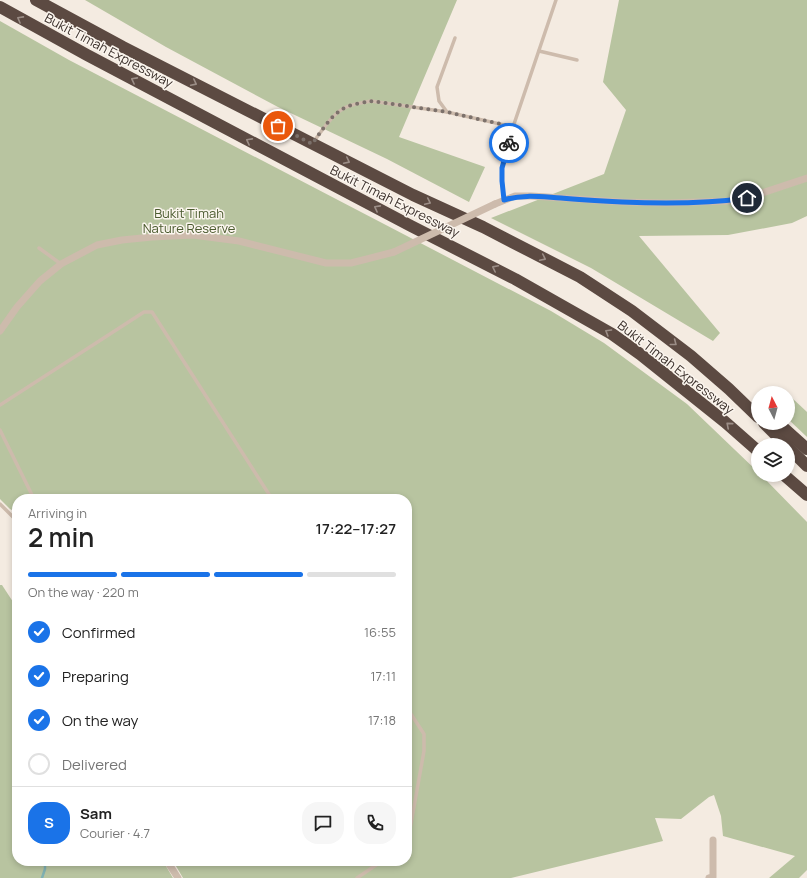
<!DOCTYPE html>
<meta charset="utf-8">
<style>
:root{--surface:#fff;--page:#f6f6f6;--text:#222;--muted:#767676;--line:#e0e0e0;--accent:#1a73e8}
body{margin:0;font-family:Manrope,sans-serif;background:var(--page);color:var(--text);height:100vh;display:flex;flex-direction:column;font-size:15px;white-space:nowrap}
*{box-sizing:border-box;margin:0}
p{font-size:13px;color:var(--muted)}
.icon{flex:none;width:22px;height:22px;fill:none;stroke:currentColor;stroke-width:2;stroke-linecap:round;stroke-linejoin:round}
.map{position:relative;flex:1;overflow:hidden}
.details{position:absolute;left:12px;top:494px;width:400px;height:372px;display:flex;flex-direction:column;background:var(--surface);border-radius:16px;box-shadow:0 2px 6px #0003}
.details>*{flex:none}
.needle{width:26px;rotate:354deg}
.tools{position:absolute;left:751px;top:386px;display:grid;gap:8px}
.tools a{display:grid;place-items:center;width:44px;height:44px;border-radius:50%;background:var(--surface);box-shadow:0 2px 6px #0003;font-size:20px}
.pin{position:absolute;display:grid;place-items:center;width:34px;height:34px;color:#fff;margin:-17px;border:2px solid #fff;border-radius:50%;box-shadow:0 1px 4px #0007}
.courier{position:absolute;display:grid;place-items:center;width:40px;height:40px;margin:-20px;border:3px solid #1a73e8;border-radius:50%;background:#fff;color:#222;box-shadow:0 1px 5px #0007}
.head em{font-style:normal;font-weight:600}
.head div{display:flex;flex-direction:column-reverse}
.head{display:flex;align-items:center;justify-content:space-between;height:68px;padding:0 16px}
h1{font-size:26px;font-weight:600;line-height:30px}
.bar{display:grid;grid-template-columns:repeat(4,1fr);gap:6px 4px;align-content:center;height:48px;padding:0 16px}
.bar i{height:5px;border-radius:3px;background:var(--line)}
.bar .on{background:var(--accent)}
.bar p{grid-column:span 4}
.line{display:flex;align-items:center;gap:10px;padding:0 16px;border-top:1px solid var(--line)}
.line div{flex:1}
.round{display:grid;place-items:center;flex:none;width:42px;height:42px;border-radius:16px;background:var(--page)}
ol{padding:0 16px;list-style:none}
li{display:flex;align-items:center;gap:12px;height:44px}
li p{margin-inline-start:auto}
li .icon{padding:4px;border-radius:50%;background:var(--accent);color:#fff;stroke-width:4}
li:last-child{color:var(--muted)}
li i{width:22px;height:22px;border:2px solid var(--line);border-radius:50%}
.map>svg:first-child{display:block}
.green{fill:#b8c4a0}
.lines{fill:none;stroke-linecap:round;stroke-linejoin:round}
.stream{stroke:#7fb0b2;stroke-width:2.5}
.lane{stroke:#cdbbac;stroke-width:3.5}
.street{stroke:#cdbbac;stroke-width:7}
.highway{stroke:#5c4a42;stroke-width:12}
.street-bridge{stroke:#cdbbac;stroke-width:7}
.oneway{stroke:#9c8e87}
.done{stroke:#7c716b;stroke-width:4;stroke-dasharray:0 7.2}
.route{stroke:#1a73e8;stroke-width:5}
.labels{text-anchor:middle;stroke-width:3;stroke-linejoin:round;paint-order:stroke}
.street-label{font-size:13px;fill:#3b302b;stroke:#fbf5ee}
.park-label{font-size:13px;fill:#4a5a2e;stroke:#fbf5ee}
</style>
<div class="map">
<svg width="807" height="878" viewBox="0 0 807 878">
<rect width="100%" height="100%" fill="#f4ebe1"/>
<g class="green">
<path d="M85,0H457L399,137L485,167L469,202L387,159L278,107L166,47Z"/>
<path d="M619,0H807V216L792,223L728,235L639,236L720,333L713,341L591,268L491,218L604,174L626,110L603,82Z"/>
<path d="M0,21L69,60L551,311L604,343L687,404L758,472V475H761L807,522V870L799,878H769L795,856L723,836L721,816L714,795L709,797L681,819L655,818L663,841L511,878H183L173,861H407V499H17V513L10,509L0,499Z"/>
<path d="M791,397L807,412V437L788,419V401Z"/>
<path d="M0,585H2L17,608V861H163L173,878H0Z"/>
</g>
<g class="lines">
<path class="stream" d="M42,878L45,869V861"/>
<g class="lane">
<path d="M539,51L577,60"/>
<path d="M447,112L439,101L437,87L455,38"/>
<path d="M314,141C322,131 330,117 341,110C349,104 362,103 371,101L447,112L513,127"/>
<path d="M504,199L502,181V168L513,127L556,0"/>
<path d="M39,248L61,264"/>
<path d="M0,405L144,312H152L272,499"/>
<path d="M0,430L34,499"/>
<path d="M0,504L17,521"/>
<path d="M407,708L424,734V751L410,829L407,834"/>
<path d="M357,878L382,861"/>
</g>
<g class="street">
<path d="M495,204L515,196H531L623,202L667,203L727,201L747,198L807,178"/>
<path d="M0,331L17,307L40,281L61,264L97,245L122,240L152,237L193,235L239,241L326,263H351L394,252"/>
<path d="M167,861L178,878"/>
<path d="M709,878L713,877V840"/>
</g>
<g class="highway">
<path d="M36,0L123,47L413,195L483,227L580,277L632,311L691,356L729,389L758,417"/>
<path d="M0,7L87,55L411,226L515,279L612,334L640,354L725,422L758,451"/>
<path d="M764,423L786,445"/>
<path d="M778,423L807,449"/>
<path d="M788,447L807,466"/>
<path d="M784,475L807,495"/>
</g>
<path class="street-bridge" d="M394,252L495,204"/>
</g>
<defs><path id="oneway-chevron" d="M-2-3.5L2.5 0L-2 3.5" fill="none" stroke-width="1.6" stroke-linecap="round" stroke-linejoin="round"/></defs>
<g class="oneway">
<use href="#oneway-chevron" transform="translate(20 19) rotate(-151)"/>
<use href="#oneway-chevron" transform="translate(134 80) rotate(-152)"/>
<use href="#oneway-chevron" transform="translate(194 83) rotate(27)"/>
<use href="#oneway-chevron" transform="translate(249 141) rotate(-152)"/>
<use href="#oneway-chevron" transform="translate(347 161) rotate(27)"/>
<use href="#oneway-chevron" transform="translate(428 202) rotate(25)"/>
<use href="#oneway-chevron" transform="translate(377 208) rotate(-152)"/>
<use href="#oneway-chevron" transform="translate(543 258) rotate(26)"/>
<use href="#oneway-chevron" transform="translate(495 268) rotate(-153)"/>
<use href="#oneway-chevron" transform="translate(608 332) rotate(-149)"/>
<use href="#oneway-chevron" transform="translate(674 343) rotate(38)"/>
<use href="#oneway-chevron" transform="translate(729 425) rotate(-139)"/>
</g>
<g class="lines">
<path class="done" d="M278,126L312,144C321,132 329,118 341,110C349,104 362,103 372,101L447,112L514,127L509,143"/>
<path class="route" d="M509,143L502,168V181L504,200C523,194 542,197 561,198C582,200 602,201 622,202C664,204 705,204 747,198"/>
</g>
<g class="labels">
<g class="street-label">
<text transform="translate(109 50) rotate(28)" y="5">Bukit Timah Expressway</text>
<text transform="translate(395 201) rotate(27)" y="5">Bukit Timah Expressway</text>
<text transform="translate(676 367) rotate(38)" y="5">Bukit Timah Expressway</text>
</g>
<g class="park-label">
<text x="189" y="218">Bukit Timah<tspan x="189" dy="15">Nature Reserve</tspan></text>
</g>
</g>
</svg>
<div class="tools">
<a><svg class="needle" viewBox="-14 -14 28 28"><path d="M0-13l5 13h-10z" fill="#e53935"/><path d="M0 13l5-13h-10z" fill="#767676"/></svg></a>
<a><svg class="icon" aria-label="layers" viewBox="0 0 24 24"><path d="M12 4l9 5-9 5-9-5zM3 14l9 5 9-5"/></svg></a>
</div>
<div class="pin" style="left:278px;top:126px;background:#ea580c"><svg class="icon" aria-label="bag" viewBox="0 0 24 24"><path d="M5 8h14l-1 12H6zM9 8a3 3 0 0 1 6 0"/></svg></div>
<div class="pin" style="left:747px;top:198px;background:#1f2937"><svg class="icon" aria-label="home" viewBox="0 0 24 24"><path d="M3 11l9-7 9 7M6 9v11h12V9"/></svg></div>
<div class="courier" style="left:509px;top:143px"><svg class="icon" aria-label="bike" viewBox="0 0 24 24"><circle cx="6" cy="16" r="4"/><circle cx="18" cy="16" r="4"/><path d="M6 16l4-8h5l3 8M10 8l3 8H6M13 5h3"/></svg></div>
<section class="details">
<div class="head"><div><h1>2 min</h1><p>Arriving in</p></div><em>17:22–17:27</em></div>
<div class="bar"><i class="on"></i><i class="on"></i><i class="on"></i><i></i><p>On the way · 220 m</p></div>
<ol>
<li><svg class="icon" aria-label="check" viewBox="0 0 24 24"><path d="M5 12l5 5 9-10"/></svg>Confirmed<p>16:55</p></li>
<li><svg class="icon" aria-label="check" viewBox="0 0 24 24"><path d="M5 12l5 5 9-10"/></svg>Preparing<p>17:11</p></li>
<li><svg class="icon" aria-label="check" viewBox="0 0 24 24"><path d="M5 12l5 5 9-10"/></svg>On the way<p>17:18</p></li>
<li><i></i>Delivered</li>
</ol>
<div class="line" style="height:72px"><b class="round" style="background:var(--accent);color:#fff">S</b><div><b>Sam</b><p>Courier · 4.7</p></div><a class="round"><svg class="icon" aria-label="chat" viewBox="0 0 24 24"><path d="M4 5h16v11H9l-5 4z"/></svg></a><a class="round"><svg class="icon" aria-label="phone" viewBox="0 0 24 24"><path d="M5 4h4l2 5-3 2q2 4 5 5l2-3 5 2v4C11 20 4 13 5 4z"/></svg></a></div>
</section>
</div>
